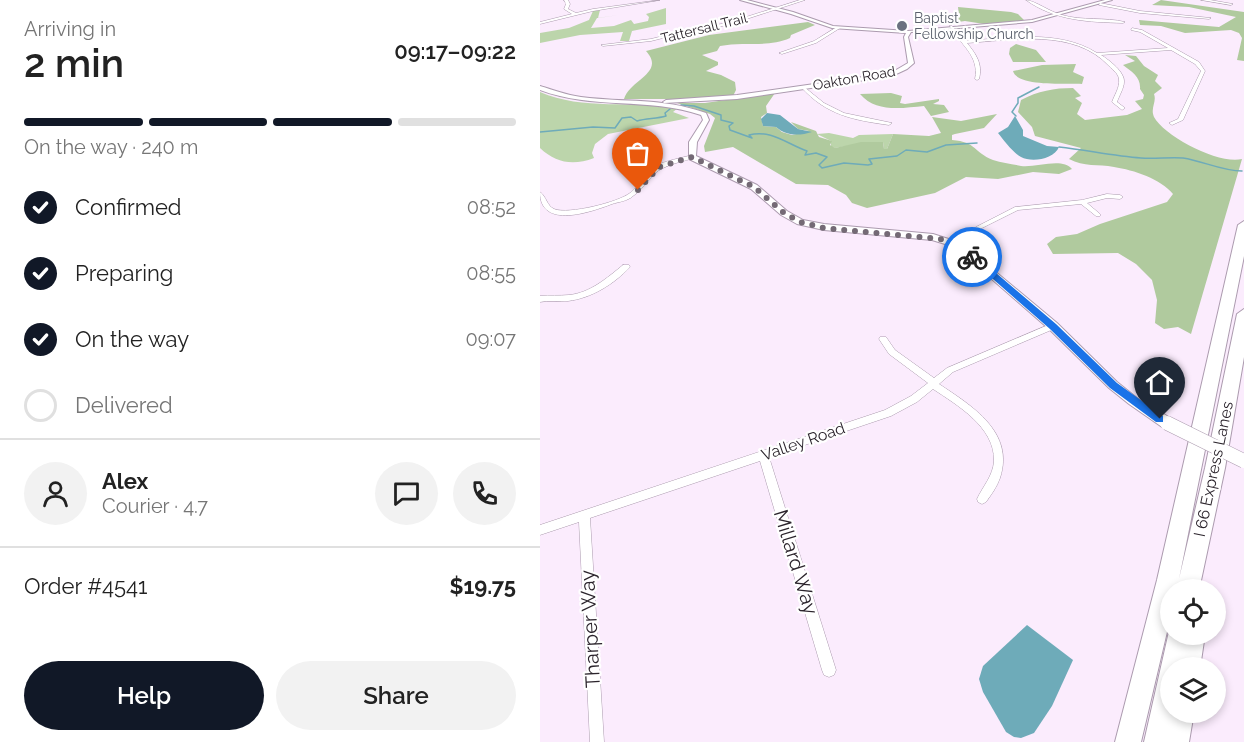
<!DOCTYPE html>
<meta charset="utf-8">
<style>
:root{--surface:#fff;--page:#f2f2f2;--text:#222;--muted:#767676;--line:#e0e0e0;--accent:#111827}
body{margin:0;font-family:Raleway,sans-serif;background:var(--page);color:var(--text);height:100vh;display:flex;flex-direction:column;font-size:22px;white-space:nowrap}
*{box-sizing:border-box;margin:0}
p{font-size:20px;color:var(--muted)}
.icon{flex:none;width:33px;height:33px;fill:none;stroke:currentColor;stroke-width:2;stroke-linecap:round;stroke-linejoin:round}
.map{position:relative;flex:1;overflow:hidden}
.side{display:flex;flex-direction:column;background:var(--surface);width:540px}
.side>*{flex:none}
.fabs{position:absolute;left:620px;top:579px;display:grid;gap:12px}
.fabs a{display:grid;place-items:center;width:66px;height:66px;border-radius:50%;background:var(--surface);box-shadow:0 3px 9px #0003;font-size:30px}
.pin{position:absolute;display:grid;place-items:center;width:51px;height:51px;color:#fff;margin:-62px -26px;border-radius:50% 50% 50% 0;rotate:-45deg;box-shadow:0 0 6px #0007}
.pin .icon{rotate:45deg}
.courier{position:absolute;display:grid;place-items:center;width:60px;height:60px;margin:-30px;border:4px solid #1a73e8;border-radius:50%;background:#fff;color:#222;box-shadow:0 2px 8px #0007}
.overview em{font-style:normal;font-weight:600}
.overview div{display:flex;flex-direction:column-reverse}
.overview{display:flex;align-items:center;justify-content:space-between;height:102px;padding:0 24px}
h1{font-size:39px;font-weight:600;line-height:45px}
.bar{display:grid;grid-template-columns:repeat(4,1fr);gap:9px 6px;align-content:center;height:72px;padding:0 24px}
.bar i{height:8px;border-radius:4px;background:var(--line)}
.bar .selected{background:var(--accent)}
.bar p{grid-column:span 4}
.line{display:flex;align-items:center;gap:15px;padding:0 24px;border-top:2px solid var(--line)}
.line div{flex:1}
.round{display:grid;place-items:center;flex:none;width:63px;height:63px;border-radius:32px;background:var(--page)}
ol{padding:0 24px;list-style:none}
li{display:flex;align-items:center;gap:18px;height:66px}
li p{margin-inline-start:auto}
li .icon{padding:6px;border-radius:50%;background:var(--accent);color:#fff;stroke-width:4}
li:last-child{color:var(--muted)}
li i{width:33px;height:33px;border:3px solid var(--line);border-radius:50%}
.action{display:flex;gap:12px;margin-top:auto;padding:12px 24px}
.action a{flex:1;height:69px;border-radius:36px;background:var(--accent);color:#fff;font-size:24px;font-weight:600;line-height:69px;text-align:center}
.action a+a{background:var(--page);color:var(--text)}
main{display:flex;flex:1;min-height:0}
.map>svg:first-child{display:block}
.green{fill:#bcd5ab}
.forest{fill:#b0ca9e}
.water{fill:#6eabb9}
.lines{fill:none;stroke-linecap:round;stroke-linejoin:round}
.stream{stroke:#6eabb9;stroke-width:1.5}
.minor-casing{stroke:#ac9baf;stroke-width:1}
.tertiary-casing{stroke:#ac9baf;stroke-width:2}
.secondary-casing{stroke:#ac9baf;stroke-width:2}
.motorway-casing{stroke:#ac9baf;stroke-width:2}
.minor{fill:#fff;fill-rule:evenodd}
.tertiary{fill:#fff;fill-rule:evenodd}
.secondary{fill:#fff;fill-rule:evenodd}
.motorway{fill:#fff;fill-rule:evenodd}
.secondary-bridge-casing{stroke:#ac9baf;stroke-width:15;stroke-linecap:butt}
.secondary-bridge{stroke:#fff;stroke-width:14}
.route{fill:#1a73e8}
.done{stroke:#746a75;stroke-width:6;stroke-dasharray:0 10.8}
.worship-dot{fill:#6b7280;stroke:#fff;stroke-width:2}
.labels{text-anchor:middle;stroke-width:4.5;stroke-linejoin:round;paint-order:stroke}
.far-worship-label{font-size:14px;fill:#5b616d;stroke:#fff;text-anchor:start}
.far-street-label{font-size:14px;fill:#2b242c;stroke:#fff}
.street-label{font-size:16px;fill:#2b242c;stroke:#fff}
.near-street-label{font-size:20px;fill:#2b242c;stroke:#fff}
</style>
<main>
<section class="side">
<div class="overview"><div><h1>2 min</h1><p>Arriving in</p></div><em>09:17–09:22</em></div>
<div class="bar"><i class="selected"></i><i class="selected"></i><i class="selected"></i><i></i><p>On the way · 240 m</p></div>
<ol>
<li><svg class="icon" aria-label="check" viewBox="0 0 24 24"><path d="M5 12l5 5 9-10"/></svg>Confirmed<p>08:52</p></li>
<li><svg class="icon" aria-label="check" viewBox="0 0 24 24"><path d="M5 12l5 5 9-10"/></svg>Preparing<p>08:55</p></li>
<li><svg class="icon" aria-label="check" viewBox="0 0 24 24"><path d="M5 12l5 5 9-10"/></svg>On the way<p>09:07</p></li>
<li><i></i>Delivered</li>
</ol>
<div class="line" style="height:108px"><a class="round"><svg class="icon" aria-label="person" viewBox="0 0 24 24"><circle cx="12" cy="8" r="4"/><path d="M4 21q1-7 8-7t8 7"/></svg></a><div><b>Alex</b><p>Courier · 4.7</p></div><a class="round"><svg class="icon" aria-label="chat" viewBox="0 0 24 24"><path d="M4 5h16v11H9l-5 4z"/></svg></a><a class="round"><svg class="icon" aria-label="phone" viewBox="0 0 24 24"><path d="M5 4h4l2 5-3 2q2 4 5 5l2-3 5 2v4C11 20 4 13 5 4z"/></svg></a></div>
<div class="line" style="height:78px"><div>Order #4541</div><b>$19.75</b></div>
<div class="action"><a>Help</a><a>Share</a></div>
</section>
<div class="map">
<svg width="704" height="742" viewBox="0 0 704 742">
<rect width="100%" height="100%" fill="#fbecfd"/>
<g class="green">
<path d="M126,8V24L92,31L89,41H80L83,32L40,35L0,43V33L29,28L49,20L53,11L60,10L58,18L79,15L57,18L51,28L74,26L91,20L94,24L108,21L109,17L106,14Z"/>
<path d="M0,92C43,111 93,100 138,108L133,112L149,118L68,134L55,144L52,153L54,158C33,166 16,163 0,148Z"/>
<path d="M289,133L313,138L319,135L353,134L347,149H344L343,142H331L295,148L291,147V141L277,134Z"/>
</g>
<g class="forest">
<path d="M621,0L704,12V61L697,60L702,38L699,33L691,30L645,33L621,26L600,25L599,20L679,27L696,17L649,7L612,5Z"/>
<path d="M418,7L471,12L478,14L485,21L444,24L425,21L411,23L407,18L419,16Z"/>
<path d="M268,22L275,25L251,35L250,38C228,48 204,41 180,46L177,51L162,55L178,62V65L166,71L181,75L195,82L196,90L193,96L138,99H84C90,79 126,73 106,51L169,35Z"/>
<path d="M476,44L496,50L506,62H473L469,54L470,48Z"/>
<path d="M585,55L596,56L604,66L618,75L615,81L622,88L614,94C617,102 610,108 614,117C625,137 680,165 702,159L651,334L638,327L624,329L615,323L617,300L612,280L596,264L578,253L513,254L507,244L516,237L537,234L560,224L627,202L633,194C621,179 594,170 574,167C558,164 544,167 529,159L541,148L495,136L492,127L478,112L481,100C498,91 514,88 533,88L541,96L535,98L542,103L537,114L545,120L587,115L602,109L595,101L603,99L604,95L600,89C601,77 592,72 583,65L595,61Z"/>
<path d="M536,64L533,72L544,77L542,84C527,83 477,87 473,71L502,65Z"/>
<path d="M235,93L226,106L227,113L221,117L223,126L236,127L242,132L252,135L269,131L258,129L251,122L276,131L279,137L292,141L290,145L295,148L321,142H343L344,149H347L353,134L389,136L401,133L392,117L421,121L457,114L444,128L415,134L412,135V140C437,142 433,152 453,160C462,163 472,164 481,166C496,168 522,157 532,169L519,174L493,172L458,179L426,177L395,193L327,208L312,203L306,195L288,185L256,184L193,147L165,152L164,146L175,118L170,114L137,103H165Z"/>
<path d="M351,93L362,96L360,103L365,104L399,99V101L393,104L404,105L409,112L391,116L384,106C362,108 336,113 320,94Z"/>
</g>
<g class="water">
<path d="M227,113L240,115L258,129L272,132C259,136 246,136 236,127L223,126L221,119Z"/>
<path d="M475,116L483,130V136L507,146L519,147C514,159 492,163 481,157C473,153 463,139 458,133L468,127Z"/>
<path d="M487,625L533,660L512,706L494,733L481,738L474,737L466,732L443,692L439,679L443,666Z"/>
</g>
<g class="lines">
<g class="stream">
<path d="M141,105L154,106L181,115V120L193,123L189,126L190,130L212,138L209,135C231,129 247,144 267,151L265,155L276,153L287,157L279,165L282,168L304,163L328,165L332,164L329,159L357,156L366,150L387,152L406,145L437,143"/>
<path d="M476,116L472,112L478,103V98L499,87"/>
<path d="M0,132L53,127L75,128L82,118L91,117L97,121C107,118 116,119 126,116L125,113L130,109"/>
<path d="M519,147C547,150 573,156 601,158C615,159 630,157 643,158C663,161 682,171 702,171"/>
</g>
<defs>
<g id="minor">
<path d="M24,0H28L30,4L28,9L36,13L53,9L120,0L53,11L0,24V22L32,14L24,9L26,4Z"/>
<path d="M260,0H265L188,25L147,32L111,41L63,46L61,45L111,39L147,30L187,23Z"/>
<path d="M486,0C496,1 510,12 522,15C542,21 565,17 585,22L583,23C549,22 515,21 486,0Z"/>
<path d="M661,0H670L693,4L691,5Z"/>
<path d="M560,3L600,11L671,18L669,19L600,13L559,5Z"/>
<path d="M410,26H412L425,41C468,38 519,29 557,53L628,48L600,32L591,30L592,28L602,30L659,62L665,71L643,120L632,125L629,123L638,119L661,71L655,64L631,50L561,55C569,60 585,72 584,82C584,88 579,96 577,102L585,108L582,110L572,102C574,96 580,87 579,80C579,74 573,70 569,66C534,28 472,40 427,43C436,54 443,64 439,79L437,80L435,79C440,55 419,44 410,26Z"/>
<path d="M297,27L300,28L276,43L242,54L239,53L274,41Z"/>
<path d="M263,86L284,103L304,113L352,123L349,125C313,120 286,115 261,87Z"/>
<path d="M152,155L154,156V158C144,161 133,163 123,168C111,173 104,189 93,196C88,201 78,202 72,204C51,212 0,230 0,192C6,196 7,206 14,209C28,215 79,202 90,193C99,185 106,173 116,166C124,161 142,158 152,155Z"/>
<path d="M567,194L580,195L583,197L580,199L567,198L547,203L560,214V216H556L541,204L478,210L440,229L421,247H415L414,245L436,227L475,207L542,200Z"/>
<path d="M83,265H89L90,267C74,284 52,298 28,301C19,302 9,300 0,302V296C10,295 19,296 29,295C50,293 67,278 83,265Z"/>
<path d="M513,323L516,324L517,326L516,328L413,372L399,384C432,406 475,432 460,478C457,487 451,495 446,502L442,504L438,502L437,499C443,486 453,476 454,461C455,427 417,405 393,389L377,402L351,416L229,457L296,670L294,675L289,677L284,675L282,670L220,461L50,518L64,742H50L39,522L0,535V525L345,410L371,396L388,383L349,354L339,339L340,337H346L355,350L394,378L407,368Z"/>
</g>
<path id="tertiary" d="M200,0H207L253,12L293,26L368,31L492,20L565,0H572L492,22L371,32L368,37L374,63L367,69L352,76L197,99L124,103L123,102L126,100L197,95L351,73L368,63L364,37L366,33L292,28L251,14Z"/>
<path id="secondary" d="M0,86C14,90 26,95 41,97C87,103 120,97 166,113L169,120L157,142L156,156L217,185L247,211L263,220L284,224L393,234L421,243L517,323L577,382L597,398L632,419L634,423L632,427L627,428L622,427L589,404L569,388L509,329L415,247L392,240L284,230L257,224L241,215L211,189L149,159V142L163,120L161,115C108,97 53,110 0,90Z"/>
<g id="motorway">
<path d="M704,221V256L639,579L665,468L697,314L704,309V357L685,468L659,590H630V619L601,742H575L617,580L698,225Z"/>
<path d="M630,627V634H665L660,668H630V712H654L649,742H604Z"/>
</g>
</defs>
<use href="#minor" class="minor-casing"/>
<use href="#tertiary" class="tertiary-casing"/>
<use href="#secondary" class="secondary-casing"/>
<use href="#motorway" class="motorway-casing"/>
<use href="#minor" class="minor"/>
<use href="#tertiary" class="tertiary"/>
<use href="#secondary" class="secondary"/>
<use href="#motorway" class="motorway"/>
<defs>
<path id="secondary-bridge" d="M627,423L704,461"/>
</defs>
<use href="#secondary-bridge" class="secondary-bridge-casing"/>
<use href="#secondary-bridge" class="secondary-bridge"/>
</g>
<path class="route" d="M429,255H435L516,324L577,383L623,416V422H616L570,388L510,329L429,258Z"/>
<g class="lines">
<path class="done" d="M98,190L119,167L152,157L214,187L244,213L260,222L284,228L400,239L418,245L432,257"/>
</g>
<circle class="worship-dot" cx="362" cy="26" r="6"/>
<g class="labels">
<g class="far-worship-label">
<text x="374" y="23">Baptist<tspan x="374" dy="16">Fellowship Church</tspan></text>
</g>
<g class="far-street-label">
<text transform="translate(164 28) rotate(-14)" y="5">Tattersall Trail</text>
<text transform="translate(314 78) rotate(-10)" y="5">Oakton Road</text>
</g>
<g class="street-label">
<text transform="translate(263 441) rotate(-19)" y="6">Valley Road</text>
<text transform="translate(673 469) rotate(-78)" y="6">I 66 Express Lanes</text>
</g>
<g class="near-street-label">
<text transform="translate(256 562) rotate(73)" y="7">Millard Way</text>
<text transform="translate(50 629) rotate(-93)" y="7">Tharper Way</text>
</g>
</g>
</svg>
<div class="fabs">
<a><svg class="icon" aria-label="locate" viewBox="0 0 24 24"><circle cx="12" cy="12" r="6"/><path d="M12 2v4M12 18v4M2 12h4M18 12h4"/></svg></a>
<a><svg class="icon" aria-label="layers" viewBox="0 0 24 24"><path d="M12 4l9 5-9 5-9-5zM3 14l9 5 9-5"/></svg></a>
</div>
<div class="pin" style="left:98px;top:190px;background:#ea580c"><svg class="icon" aria-label="bag" viewBox="0 0 24 24"><path d="M5 8h14l-1 12H6zM9 8a3 3 0 0 1 6 0"/></svg></div>
<div class="pin" style="left:620px;top:419px;background:#1f2937"><svg class="icon" aria-label="home" viewBox="0 0 24 24"><path d="M3 11l9-7 9 7M6 9v11h12V9"/></svg></div>
<div class="courier" style="left:432px;top:257px"><svg class="icon" aria-label="bike" viewBox="0 0 24 24"><circle cx="6" cy="16" r="4"/><circle cx="18" cy="16" r="4"/><path d="M6 16l4-8h5l3 8M10 8l3 8H6M13 5h3"/></svg></div>
</div>
</main>
